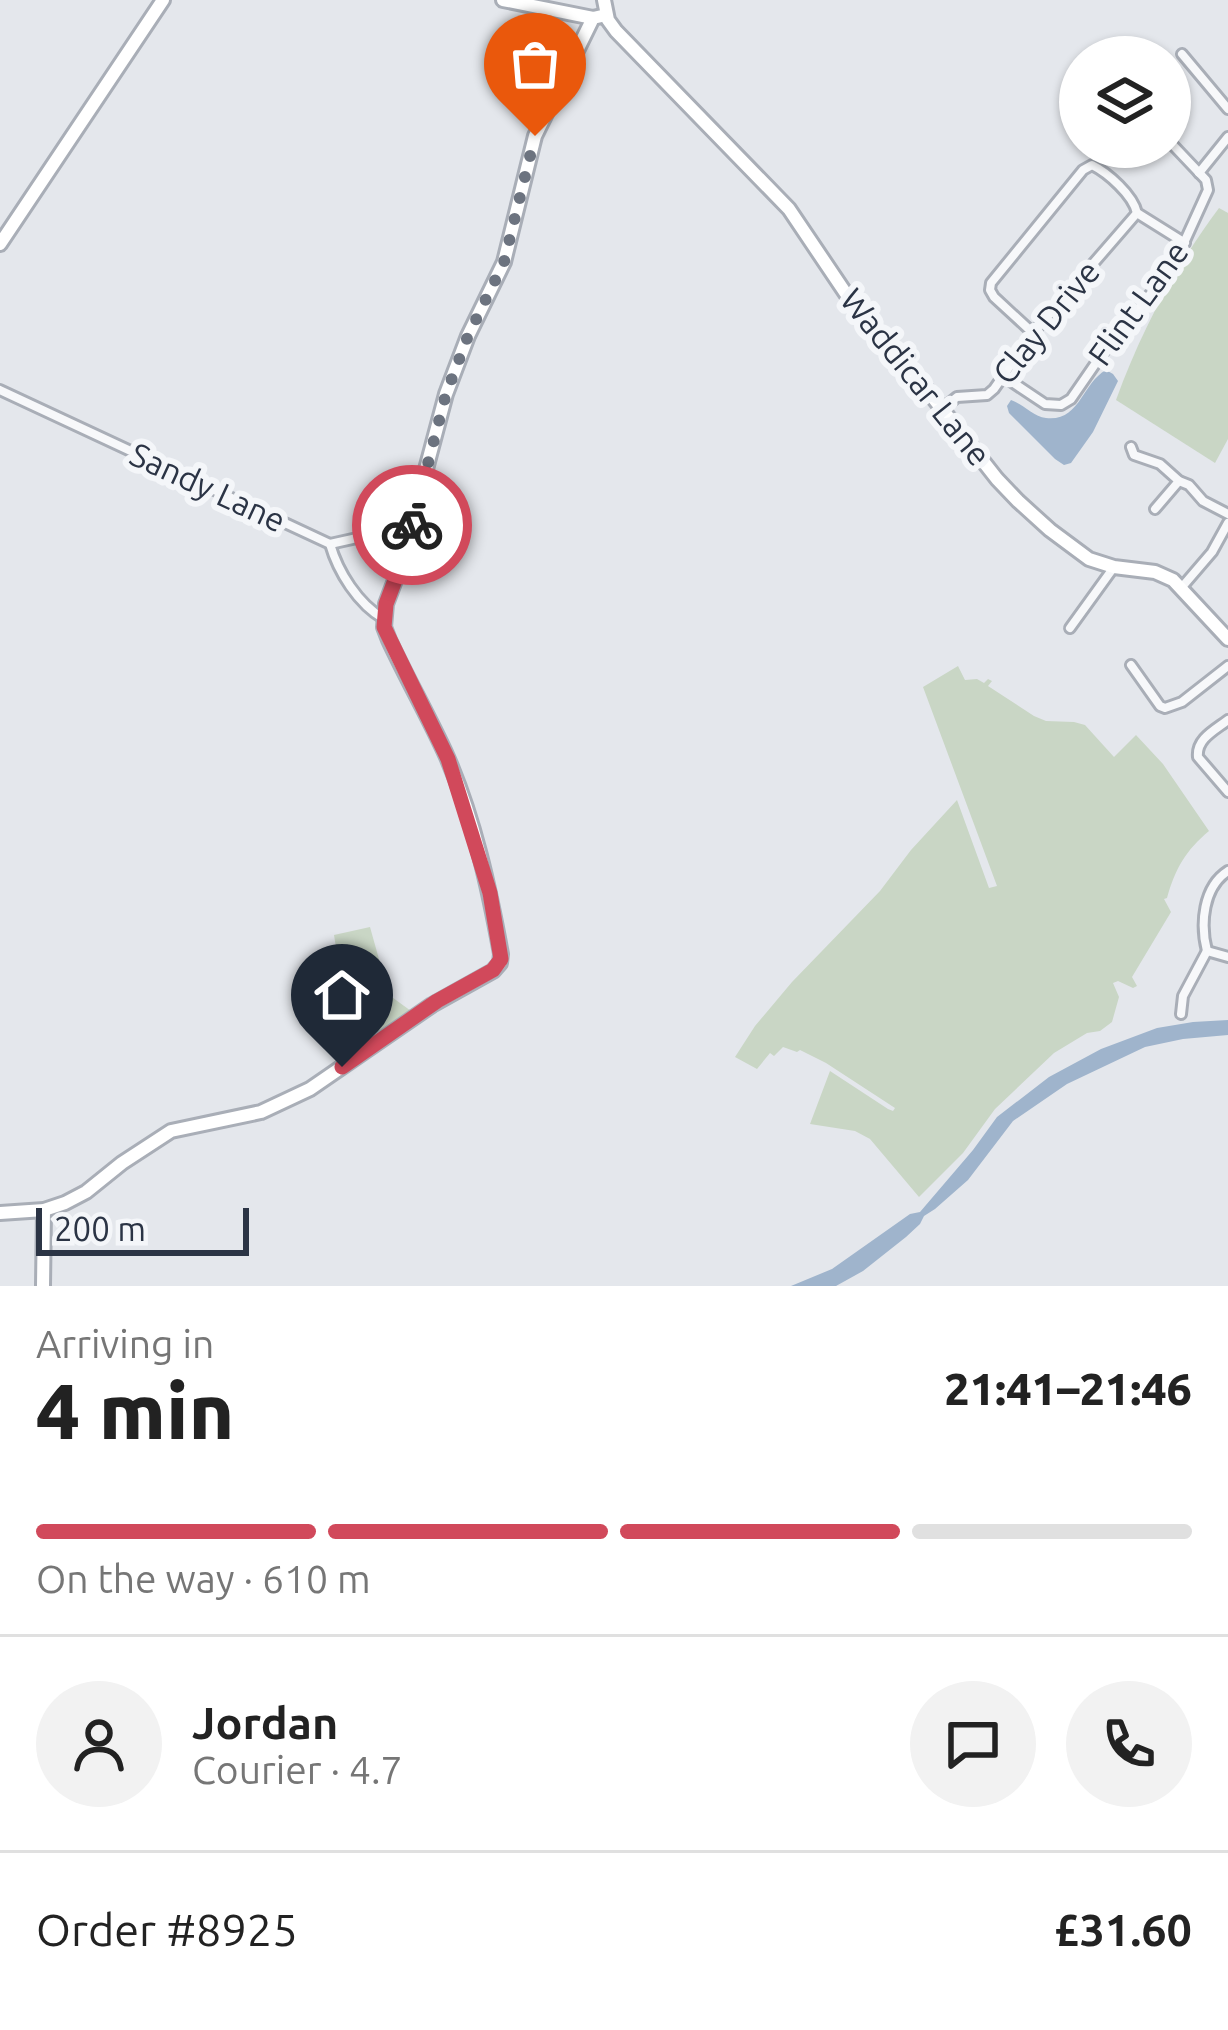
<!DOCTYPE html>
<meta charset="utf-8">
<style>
:root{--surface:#fff;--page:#f2f2f2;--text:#222;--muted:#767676;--line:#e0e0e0;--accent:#d1495b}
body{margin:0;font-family:Ubuntu,sans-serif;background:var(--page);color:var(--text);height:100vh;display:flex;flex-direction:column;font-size:45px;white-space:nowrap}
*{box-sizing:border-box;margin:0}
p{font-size:39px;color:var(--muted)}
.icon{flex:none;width:66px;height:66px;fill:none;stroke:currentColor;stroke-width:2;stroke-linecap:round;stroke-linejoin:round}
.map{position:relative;height:1286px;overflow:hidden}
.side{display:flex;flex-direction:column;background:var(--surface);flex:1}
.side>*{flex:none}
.controls{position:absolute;left:1059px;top:36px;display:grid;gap:24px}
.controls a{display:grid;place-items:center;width:132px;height:132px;border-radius:50%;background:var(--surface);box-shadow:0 3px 9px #0004;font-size:60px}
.scale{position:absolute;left:36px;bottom:30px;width:213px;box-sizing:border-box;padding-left:12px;border:6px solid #2b3445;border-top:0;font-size:33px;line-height:42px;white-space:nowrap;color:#2b3445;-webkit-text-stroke:9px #f4f6f9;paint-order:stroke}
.pin{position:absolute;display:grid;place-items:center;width:102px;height:102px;color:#fff;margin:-123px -51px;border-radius:50% 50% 50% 0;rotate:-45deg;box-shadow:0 0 12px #0007}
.pin .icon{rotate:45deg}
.courier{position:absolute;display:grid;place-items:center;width:120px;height:120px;margin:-60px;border:9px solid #d1495b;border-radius:50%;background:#fff;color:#222;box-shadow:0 3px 15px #0007}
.overview em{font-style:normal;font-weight:800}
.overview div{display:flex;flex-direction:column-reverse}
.overview{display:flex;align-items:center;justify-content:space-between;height:204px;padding:0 36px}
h1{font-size:78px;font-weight:800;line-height:90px}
.bar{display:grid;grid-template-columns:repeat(4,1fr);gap:18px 12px;align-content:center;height:144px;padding:0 36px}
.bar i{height:15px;border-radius:9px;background:var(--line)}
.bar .current{background:var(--accent)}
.bar p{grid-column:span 4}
.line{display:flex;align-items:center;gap:30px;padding:0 36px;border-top:3px solid var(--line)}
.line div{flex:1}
.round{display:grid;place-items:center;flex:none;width:126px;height:126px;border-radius:63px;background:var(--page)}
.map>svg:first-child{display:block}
.green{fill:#c9d6c5}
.water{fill:#9fb4cc}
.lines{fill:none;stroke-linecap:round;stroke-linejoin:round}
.street-casing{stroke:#a9aeb7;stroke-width:14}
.secondary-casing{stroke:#a9aeb7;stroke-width:18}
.street{stroke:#f7f8fa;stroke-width:8}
.secondary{stroke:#fff;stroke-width:12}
.done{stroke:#6c737f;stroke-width:12;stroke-dasharray:0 21.6}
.route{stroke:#d1495b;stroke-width:15}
.labels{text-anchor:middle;stroke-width:12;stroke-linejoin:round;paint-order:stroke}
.street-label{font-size:33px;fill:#2b3445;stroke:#f4f6f9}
</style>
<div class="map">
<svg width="1228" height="1286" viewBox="0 0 1228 1286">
<rect width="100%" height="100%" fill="#e4e7ec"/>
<g class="green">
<path d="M1219,208L1228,213V439L1215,463L1116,400C1141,331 1175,267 1219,208Z"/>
<path d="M958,666L965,680L977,679L984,683L988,679L992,681L988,686L1034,716L1046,721L1074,722L1085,725L1114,757L1136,735L1163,764L1209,831C1186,850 1175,869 1167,898L1164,899L1171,912L1132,977L1137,986L1133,988L1118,981L1113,983L1119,997L1112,1022L1100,1031L1087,1033L1054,1053L995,1109L963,1153L919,1197L870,1139L855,1131L810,1124L830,1071L888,1109L893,1111L895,1108L826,1063L800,1050L797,1052L783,1047L774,1056L770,1053L757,1069L735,1057L755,1026L792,982L880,891L911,850L957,800L989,888L997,886L923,687Z"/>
<path d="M370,927L389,995L411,1011L368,1044L350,1036L334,935Z"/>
</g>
<g class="water">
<path d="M1106,370L1113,374L1118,381L1093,432L1071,463L1064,465L1055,459L1009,413L1007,406L1011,400C1023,404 1033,416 1046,418C1080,422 1082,383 1106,370Z"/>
<path d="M1228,1020V1035L1183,1039L1145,1047L1067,1084L1013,1121L968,1180L935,1209L924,1216L920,1224L906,1237L863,1271L836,1286H791L832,1269L910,1214L920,1212L973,1150L997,1117L1049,1077L1101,1049L1157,1028L1193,1022Z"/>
</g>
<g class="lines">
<defs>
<g id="street">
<path d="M1182,54L1228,109"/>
<path d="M1199,173L1228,137"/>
<path d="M1033,333L994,297L990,290L991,283L1083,170L1092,165C1108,173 1133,195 1137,213L1185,243"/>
<path d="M1003,376L1045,404L1061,405L1071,399L1111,341L1173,267L1208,190L1206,180L1170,142"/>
<path d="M0,390L330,544C338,572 358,604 384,619"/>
<path d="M942,409L957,397L987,395L994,389L1033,333L1137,213"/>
<path d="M1131,447L1134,455L1160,464L1179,481L1189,485L1203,501L1228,514"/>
<path d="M1155,509L1179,481"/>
<path d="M330,544L411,526"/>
<path d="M1182,587L1212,552L1228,523"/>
<path d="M1070,628L1114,567"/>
<path d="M1131,665L1160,706L1165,708L1182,702L1228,666"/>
<path d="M1228,720C1215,730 1196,739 1198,757L1228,792"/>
<path d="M1207,951C1200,924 1203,887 1228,871"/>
<path d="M1207,951L1228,957"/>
<path d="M1181,1014L1183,996L1207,951"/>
</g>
<g id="secondary">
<path d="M503,0L593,18"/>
<path d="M604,0L608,20L616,31L789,209L863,319L920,381L997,479L1018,501L1050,530L1089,559L1114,567L1155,572L1173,580L1228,639"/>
<path d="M0,244L163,0"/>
<path d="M0,1213L44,1210L65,1203L86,1192L122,1163L171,1131L261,1112L310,1089L432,1005L493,971L500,963L501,954C489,888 474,819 447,757C429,717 407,679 389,640L384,627L386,604L400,567L446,394L468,336L504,262L535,136L593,18L606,15"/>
<path d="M43,1286L44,1210"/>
</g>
</defs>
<use href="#street" class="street-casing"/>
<use href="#secondary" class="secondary-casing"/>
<use href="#street" class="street"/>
<use href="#secondary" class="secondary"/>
</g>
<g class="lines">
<path class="done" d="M412,525L446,394L468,336L504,262L535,136"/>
<path class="route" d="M342,1067L437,1001L493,970L501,959L490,893L448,759L384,627L386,604L400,567L412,525"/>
</g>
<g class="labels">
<g class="street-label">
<text transform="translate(1138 303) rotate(-54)" y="12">Flint Lane</text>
<text transform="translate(1046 322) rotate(-51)" y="12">Clay Drive</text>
<text transform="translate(916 377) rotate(51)" y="12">Waddicar Lane</text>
<text transform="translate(208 487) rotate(25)" y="12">Sandy Lane</text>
</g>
</g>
</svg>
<div class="controls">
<a><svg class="icon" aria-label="layers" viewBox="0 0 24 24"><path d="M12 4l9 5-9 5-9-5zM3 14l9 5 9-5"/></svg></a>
</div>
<div class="scale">200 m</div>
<div class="pin" style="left:535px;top:136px;background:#ea580c"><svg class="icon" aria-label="bag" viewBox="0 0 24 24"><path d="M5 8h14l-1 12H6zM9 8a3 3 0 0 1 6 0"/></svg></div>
<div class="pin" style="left:342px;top:1067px;background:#1f2937"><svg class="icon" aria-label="home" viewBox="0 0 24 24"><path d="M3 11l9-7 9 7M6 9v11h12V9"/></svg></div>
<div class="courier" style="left:412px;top:525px"><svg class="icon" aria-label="bike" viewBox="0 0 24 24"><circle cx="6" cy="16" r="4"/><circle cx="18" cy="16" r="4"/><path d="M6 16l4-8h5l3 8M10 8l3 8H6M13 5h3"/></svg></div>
</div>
<section class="side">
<div class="overview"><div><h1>4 min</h1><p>Arriving in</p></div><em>21:41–21:46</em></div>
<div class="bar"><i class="current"></i><i class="current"></i><i class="current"></i><i></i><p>On the way · 610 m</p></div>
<div class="line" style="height:216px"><a class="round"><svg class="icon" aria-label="person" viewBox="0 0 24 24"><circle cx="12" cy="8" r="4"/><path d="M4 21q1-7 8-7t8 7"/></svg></a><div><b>Jordan</b><p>Courier · 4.7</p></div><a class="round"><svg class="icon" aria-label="chat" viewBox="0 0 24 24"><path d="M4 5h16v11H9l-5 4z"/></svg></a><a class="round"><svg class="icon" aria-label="phone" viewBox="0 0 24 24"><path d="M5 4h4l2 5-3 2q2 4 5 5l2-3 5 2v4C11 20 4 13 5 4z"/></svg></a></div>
<div class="line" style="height:156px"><div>Order #8925</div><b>£31.60</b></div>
</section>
